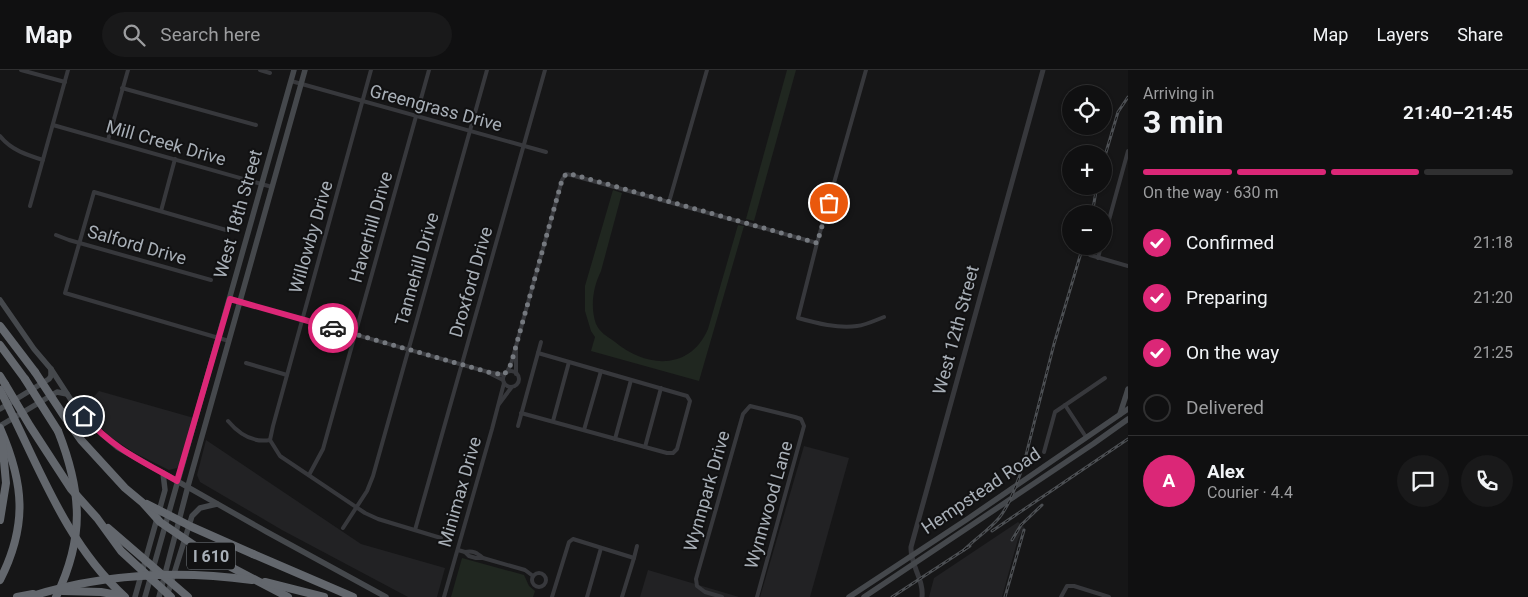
<!DOCTYPE html>
<meta charset="utf-8">
<style>
:root{--surface:#101011;--page:#19191a;--text:#f1f3f6;--muted:#9c9d9f;--line:#303031;--accent:#db2777}
body{margin:0;font-family:Roboto,sans-serif;background:var(--page);color:var(--text);height:100vh;display:flex;flex-direction:column;font-size:19px;white-space:nowrap}
*{box-sizing:border-box;margin:0}
p{font-size:16px;color:var(--muted)}
.icon{flex:none;width:28px;height:28px;fill:none;stroke:currentColor;stroke-width:2;stroke-linecap:round;stroke-linejoin:round}
.map{position:relative;flex:1;overflow:hidden}
.details{display:flex;flex-direction:column;background:var(--surface);width:400px}
.details>*{flex:none}
.tools{position:absolute;left:1062px;top:15px;display:grid;gap:10px}
.tools a{display:grid;place-items:center;width:50px;height:50px;border-radius:50%;background:var(--surface);box-shadow:0 1px 4px #0004,0 0 0 1px var(--line);font-size:25px}
.pin{position:absolute;display:grid;place-items:center;width:42px;height:42px;color:#fff;margin:-21px;border:2px solid #fff;border-radius:50%;box-shadow:0 1px 5px #0007}
.courier{position:absolute;display:grid;place-items:center;width:50px;height:50px;margin:-25px;border:4px solid #db2777;border-radius:50%;background:#fff;color:#222;box-shadow:0 1px 6px #0007}
.head em{font-style:normal;font-weight:700}
.head div{display:flex;flex-direction:column-reverse}
.head{display:flex;align-items:center;justify-content:space-between;height:85px;padding:0 15px}
h1{font-size:32px;font-weight:700;line-height:38px}
.bar{display:grid;grid-template-columns:repeat(4,1fr);gap:8px 5px;align-content:center;height:60px;padding:0 15px}
.bar i{height:6px;border-radius:4px;background:var(--line)}
.bar .current{background:var(--accent)}
.bar p{grid-column:span 4}
.line{display:flex;align-items:center;gap:12px;padding:0 15px;border-top:1px solid var(--line)}
.line div{flex:1}
.round{display:grid;place-items:center;flex:none;width:52px;height:52px;border-radius:26px;background:var(--page)}
ol{padding:0 15px;list-style:none}
li{display:flex;align-items:center;gap:15px;height:55px}
li p{margin-inline-start:auto}
li .icon{padding:5px;border-radius:50%;background:var(--accent);color:#fff;stroke-width:4}
li:last-child{color:var(--muted)}
li i{width:28px;height:28px;border:2px solid var(--line);border-radius:50%}
header{display:flex;align-items:center;gap:30px;box-sizing:border-box;height:70px;padding:0 25px;background:var(--surface);border-bottom:1px solid var(--line)}
header strong{font-size:24px}
nav{display:flex;gap:28px;margin-inline-start:auto;font-size:18px}
.search{width:350px;height:45px;background:var(--page);display:flex;align-items:center;gap:12px;box-sizing:border-box;padding:0 18px;border-radius:28px;color:var(--muted);font-size:19px}
main{display:flex;flex:1;min-height:0}
.map>svg:first-child{display:block}
.built{fill:#222224}
.green{fill:#202720}
.lines{fill:none;stroke-linecap:round;stroke-linejoin:round}
.minor{stroke:#37383c;stroke-width:4}
.tertiary{stroke:#37383c;stroke-width:5}
.secondary{stroke:#45484c;stroke-width:5.5}
.motorway{stroke:#63676d;stroke-width:8}
.rail-casing{stroke:#4c4f53;stroke-width:3}
.rail{stroke:#111112;stroke-width:1;stroke-dasharray:4;stroke-linecap:butt}
.motorway-bridge{stroke:#63676d;stroke-width:8}
.done{stroke:#75797f;stroke-width:5;stroke-dasharray:0 9}
.route{stroke:#db2777;stroke-width:6}
.labels{text-anchor:middle;stroke-width:4;stroke-linejoin:round;paint-order:stroke}
.shield{fill:#111112;stroke:#7b8086;stroke-width:1}
.shield-label{font-size:16px;font-weight:bold;fill:#a8afb7}
.street-label{font-size:18px;fill:#a8afb7;stroke:#111112}
</style>
<header>
<strong>Map</strong>
<div class="search"><svg class="icon" aria-label="search" viewBox="0 0 24 24"><circle cx="10" cy="10" r="6"/><path d="M15 15l6 6"/></svg>Search here</div>
<nav><a>Map</a><a>Layers</a><a>Share</a></nav>
</header>
<main>
<div class="map">
<svg width="1128" height="527" viewBox="0 0 1128 527">
<rect width="100%" height="100%" fill="#161617"/>
<g class="built">
<path d="M99,321L194,348L180,393L177,398L169,400L133,382L112,368L90,348L82,340Z"/>
<path d="M206,370L361,474L445,498L437,527H408L282,460L200,412L197,405Z"/>
<path d="M804,376L849,388L810,527H760Z"/>
<path d="M1018,452L1024,457L1018,469L1002,527H929L934,508Z"/>
<path d="M648,500L739,527H640Z"/>
</g>
<g class="green">
<path d="M787,0H796L754,151L746,149Z"/>
<path d="M613,120L622,123L601,201C593,217 590,237 596,254C600,263 607,266 615,272C646,298 690,301 708,259L738,155L744,156L699,311L591,281L595,267L591,261L585,241V216Z"/>
<path d="M462,488L524,505L529,516L535,521L533,527H451Z"/>
</g>
<g class="lines">
<g class="minor">
<path d="M21,0L65,12"/>
<path d="M260,0L270,3"/>
<path d="M866,0L817,173L798,248C816,253 839,259 857,256C866,255 876,250 884,247"/>
<path d="M291,11L546,82"/>
<path d="M122,18L256,55"/>
<path d="M53,55L272,117"/>
<path d="M0,66C11,80 27,85 43,90"/>
<path d="M108,70L128,0"/>
<path d="M669,132L707,0"/>
<path d="M30,136L68,0"/>
<path d="M161,141L175,89"/>
<path d="M226,160L94,122L65,223L229,271"/>
<path d="M56,165L69,170L211,210"/>
<path d="M1104,168L1128,81"/>
<path d="M1090,185L1128,196"/>
<path d="M1098,188L1101,176"/>
<path d="M229,229L488,302L504,305"/>
<path d="M516,277V304"/>
<path d="M246,293L287,305"/>
<circle cx="511" cy="309" r="8"/>
<path d="M507,302L511,294L562,110L566,104L571,105L817,173"/>
<path d="M489,303L503,310"/>
<path d="M499,334L511,318"/>
<path d="M1065,335L1086,367"/>
<path d="M521,343L667,383H673L677,379L690,331L687,326L538,283"/>
<path d="M228,351C239,364 253,373 270,370"/>
<path d="M553,351L569,292"/>
<path d="M518,356L541,272"/>
<path d="M584,360L601,301"/>
<path d="M615,369L631,310"/>
<path d="M270,370L273,356L371,0"/>
<path d="M270,370L280,386L365,443L378,449L441,468"/>
<path d="M645,377L661,318"/>
<path d="M1044,382L1055,342L1105,308"/>
<path d="M309,405L323,379L429,0"/>
<path d="M343,458L367,421L373,406L487,0"/>
<path d="M415,460L545,0"/>
<path d="M458,480L465,482L469,486L476,488H483L525,500L533,506"/>
<path d="M465,482C473,480 477,483 483,488"/>
<path d="M634,488L637,476"/>
<circle cx="539" cy="510" r="7"/>
<path d="M444,527L492,359L504,313"/>
<path d="M552,527L569,472L573,469L634,488L622,527"/>
<path d="M587,527L601,478"/>
<path d="M722,527L705,522L697,516L696,509L743,344L750,336L795,347L801,349L804,356L757,527"/>
<path d="M1061,527L1067,516H1074L1109,527"/>
</g>
<path class="tertiary" d="M922,527C924,509 910,495 911,477L1043,0"/>
<g class="secondary">
<path d="M0,230L34,279L51,299L73,333L103,365L117,377L267,462L386,527"/>
<path d="M0,339L49,309L51,306V299"/>
<path d="M1120,344L1128,319"/>
<path d="M0,356L57,322L67,324"/>
<path d="M167,526L192,446L200,438L217,434"/>
<path d="M135,527L165,420L163,403"/>
<path d="M145,527L294,0"/>
<path d="M159,527L188,416L305,0"/>
<path d="M849,527L966,450L1128,339"/>
<path d="M864,527L1093,374L1128,349"/>
</g>
<g class="motorway">
<path d="M0,256L35,302"/>
<path d="M0,275L25,309"/>
<path d="M0,306L5,314"/>
<path d="M0,358C24,413 28,455 0,510"/>
<path d="M0,450L6,413L2,369"/>
<path d="M253,484L353,527"/>
<path d="M17,527L33,524"/>
<path d="M56,527C85,467 82,422 58,361"/>
</g>
<defs>
<g id="rail">
<path d="M1104,89L1118,42L1128,27"/>
<path d="M1092,144L1097,116"/>
<path d="M992,461L1128,369"/>
<path d="M1012,470L1021,455L1042,435"/>
<path d="M964,480C975,469 989,460 999,448C1011,433 1016,414 1023,397L1054,274L1083,176"/>
<path d="M892,527L970,476"/>
<path d="M1005,527L1024,460"/>
</g>
</defs>
<use href="#rail" class="rail-casing"/>
<use href="#rail" class="rail"/>
<g class="motorway-bridge">
<path d="M35,302L64,346L81,370L125,418L143,433L160,452L210,486L288,527"/>
<path d="M25,309L58,361"/>
<path d="M5,314L30,356L71,419L97,448L121,481L171,527"/>
<path d="M0,320C37,391 64,472 125,527"/>
<path d="M147,434L192,457L253,484"/>
<path d="M108,458L188,527"/>
<path d="M265,512L324,527"/>
<path d="M62,521L101,522L123,526"/>
<path d="M29,527C101,504 177,500 252,510"/>
</g>
</g>
<g class="lines">
<path class="done" d="M333,258L488,302L504,305L511,294L562,110L566,104H571L817,173L829,133"/>
<path class="route" d="M84,346C114,379 140,390 177,411L230,229L333,258"/>
</g>
<g class="labels">
<rect class="shield" x="187" y="472.5" width="48" height="27" rx="4"/>
<g class="shield-label">
<text x="211" y="492">I 610</text>
</g>
<g class="street-label">
<text transform="translate(436 38) rotate(15)" y="6">Greengrass Drive</text>
<text transform="translate(166 73) rotate(16)" y="6">Mill Creek Drive</text>
<text transform="translate(238 144) rotate(-74)" y="6">West 18th Street</text>
<text transform="translate(371 157) rotate(-74)" y="6">Haverhill Drive</text>
<text transform="translate(311 167) rotate(-74)" y="6">Willowby Drive</text>
<text transform="translate(137 175) rotate(16)" y="6">Salford Drive</text>
<text transform="translate(417 199) rotate(-74)" y="6">Tannehill Drive</text>
<text transform="translate(471 212) rotate(-74)" y="6">Droxford Drive</text>
<text transform="translate(956 260) rotate(-75)" y="6">West 12th Street</text>
<text transform="translate(707 421) rotate(-74)" y="6">Wynnpark Drive</text>
<text transform="translate(981 421) rotate(-34)" y="6">Hempstead Road</text>
<text transform="translate(460 422) rotate(-74)" y="6">Minimax Drive</text>
<text transform="translate(769 435) rotate(-74)" y="6">Wynnwood Lane</text>
</g>
</g>
</svg>
<div class="tools">
<a><svg class="icon" aria-label="locate" viewBox="0 0 24 24"><circle cx="12" cy="12" r="6"/><path d="M12 2v4M12 18v4M2 12h4M18 12h4"/></svg></a>
<a>+</a>
<a>−</a>
</div>
<div class="pin" style="left:829px;top:133px;background:#ea580c"><svg class="icon" aria-label="bag" viewBox="0 0 24 24"><path d="M5 8h14l-1 12H6zM9 8a3 3 0 0 1 6 0"/></svg></div>
<div class="pin" style="left:84px;top:346px;background:#1f2937"><svg class="icon" aria-label="home" viewBox="0 0 24 24"><path d="M3 11l9-7 9 7M6 9v11h12V9"/></svg></div>
<div class="courier" style="left:333px;top:258px"><svg class="icon" aria-label="car" viewBox="0 0 24 24"><path d="M5 17H2v-5l4-1 3-4h7l3 4 3 1v5h-3M9 17h6M6 11h13"/><circle cx="7" cy="17" r="2"/><circle cx="17" cy="17" r="2"/></svg></div>
</div>
<section class="details">
<div class="head"><div><h1>3 min</h1><p>Arriving in</p></div><em>21:40–21:45</em></div>
<div class="bar"><i class="current"></i><i class="current"></i><i class="current"></i><i></i><p>On the way · 630 m</p></div>
<ol>
<li><svg class="icon" aria-label="check" viewBox="0 0 24 24"><path d="M5 12l5 5 9-10"/></svg>Confirmed<p>21:18</p></li>
<li><svg class="icon" aria-label="check" viewBox="0 0 24 24"><path d="M5 12l5 5 9-10"/></svg>Preparing<p>21:20</p></li>
<li><svg class="icon" aria-label="check" viewBox="0 0 24 24"><path d="M5 12l5 5 9-10"/></svg>On the way<p>21:25</p></li>
<li><i></i>Delivered</li>
</ol>
<div class="line" style="height:90px"><b class="round" style="background:var(--accent);color:#fff">A</b><div><b>Alex</b><p>Courier · 4.4</p></div><a class="round"><svg class="icon" aria-label="chat" viewBox="0 0 24 24"><path d="M4 5h16v11H9l-5 4z"/></svg></a><a class="round"><svg class="icon" aria-label="phone" viewBox="0 0 24 24"><path d="M5 4h4l2 5-3 2q2 4 5 5l2-3 5 2v4C11 20 4 13 5 4z"/></svg></a></div>
</section>
</main>
